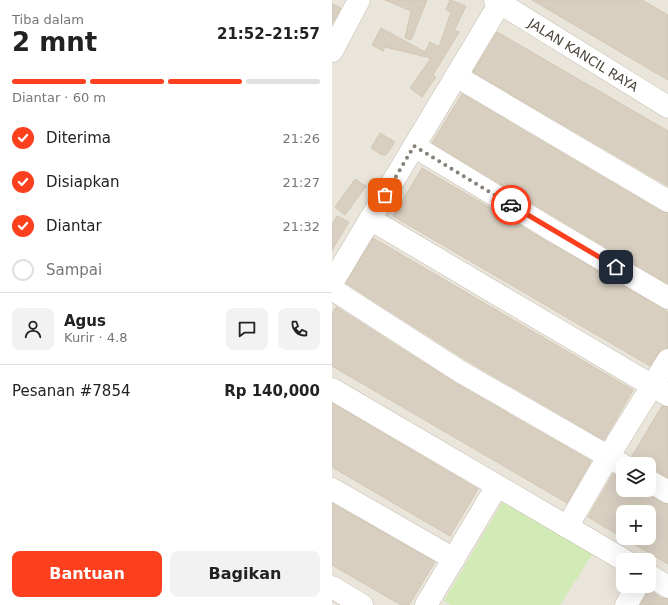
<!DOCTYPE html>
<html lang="id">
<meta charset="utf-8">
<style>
:root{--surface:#fff;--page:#f2f2f2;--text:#222;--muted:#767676;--line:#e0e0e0;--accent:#fc3f1d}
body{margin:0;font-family:"DejaVu Sans",sans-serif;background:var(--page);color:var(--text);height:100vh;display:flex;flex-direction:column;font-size:15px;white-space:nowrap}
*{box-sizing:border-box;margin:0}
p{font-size:13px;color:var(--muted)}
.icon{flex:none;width:22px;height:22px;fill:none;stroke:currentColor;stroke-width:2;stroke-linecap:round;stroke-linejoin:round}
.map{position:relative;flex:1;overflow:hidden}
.panel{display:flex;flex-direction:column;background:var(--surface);width:332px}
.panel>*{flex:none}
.tools{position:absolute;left:284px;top:457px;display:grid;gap:8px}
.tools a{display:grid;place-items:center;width:40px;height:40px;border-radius:8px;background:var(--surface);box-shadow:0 4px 16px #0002;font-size:20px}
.pin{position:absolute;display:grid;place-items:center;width:34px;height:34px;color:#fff;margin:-17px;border-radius:8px;box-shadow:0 2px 6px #0006}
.courier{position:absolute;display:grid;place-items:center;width:40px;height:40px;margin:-20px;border:3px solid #fc3f1d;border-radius:50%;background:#fff;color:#222;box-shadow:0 1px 5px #0007}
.summary em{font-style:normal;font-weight:600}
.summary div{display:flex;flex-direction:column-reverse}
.summary{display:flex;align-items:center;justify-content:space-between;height:68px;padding:0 12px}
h1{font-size:26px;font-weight:600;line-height:30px}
.bar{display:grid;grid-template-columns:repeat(4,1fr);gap:6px 4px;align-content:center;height:48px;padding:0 12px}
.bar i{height:5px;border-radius:3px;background:var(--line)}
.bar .active{background:var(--accent)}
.bar p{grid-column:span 4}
.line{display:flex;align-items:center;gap:10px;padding:0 12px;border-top:1px solid var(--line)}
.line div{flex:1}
.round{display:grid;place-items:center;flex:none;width:42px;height:42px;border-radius:8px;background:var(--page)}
ol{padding:0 12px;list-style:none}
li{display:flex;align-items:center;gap:12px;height:44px}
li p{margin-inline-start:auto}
li .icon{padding:4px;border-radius:50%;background:var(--accent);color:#fff;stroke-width:4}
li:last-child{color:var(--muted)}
li i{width:22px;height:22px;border:2px solid var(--line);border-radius:50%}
.action{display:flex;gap:8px;margin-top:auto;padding:8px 12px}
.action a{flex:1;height:46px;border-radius:8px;background:var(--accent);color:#fff;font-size:16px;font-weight:600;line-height:46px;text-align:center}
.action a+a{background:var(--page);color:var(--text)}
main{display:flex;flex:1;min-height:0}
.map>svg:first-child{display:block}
.residential{fill:#eae5da;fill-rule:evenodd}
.green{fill:#d2eab5}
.building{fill:#d8cfc1;stroke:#d3c7b4}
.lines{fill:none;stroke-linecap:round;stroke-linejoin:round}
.minor-casing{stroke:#c2bbae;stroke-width:23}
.minor{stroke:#fff;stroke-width:22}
.done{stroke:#878178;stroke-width:4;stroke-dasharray:0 7.2}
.route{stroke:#fc3f1d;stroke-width:5}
.labels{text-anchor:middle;stroke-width:4;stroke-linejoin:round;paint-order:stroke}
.street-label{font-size:13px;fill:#4b4439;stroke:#fff}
</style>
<main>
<section class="panel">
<div class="summary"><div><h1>2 mnt</h1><p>Tiba dalam</p></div><em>21:52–21:57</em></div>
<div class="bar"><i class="active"></i><i class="active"></i><i class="active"></i><i></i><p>Diantar · 60 m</p></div>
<ol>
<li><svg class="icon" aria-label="check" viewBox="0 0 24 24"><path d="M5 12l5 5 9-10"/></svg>Diterima<p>21:26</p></li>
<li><svg class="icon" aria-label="check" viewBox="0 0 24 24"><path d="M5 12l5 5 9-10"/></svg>Disiapkan<p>21:27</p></li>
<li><svg class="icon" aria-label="check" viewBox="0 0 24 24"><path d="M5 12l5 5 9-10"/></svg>Diantar<p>21:32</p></li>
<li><i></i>Sampai</li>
</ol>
<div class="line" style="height:72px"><a class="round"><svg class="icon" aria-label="person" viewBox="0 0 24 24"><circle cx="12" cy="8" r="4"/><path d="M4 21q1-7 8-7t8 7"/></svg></a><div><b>Agus</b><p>Kurir · 4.8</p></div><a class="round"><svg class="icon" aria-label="chat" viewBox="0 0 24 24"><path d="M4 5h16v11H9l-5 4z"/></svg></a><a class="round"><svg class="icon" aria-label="phone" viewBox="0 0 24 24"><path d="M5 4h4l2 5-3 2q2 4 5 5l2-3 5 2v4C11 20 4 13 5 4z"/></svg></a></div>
<div class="line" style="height:52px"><div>Pesanan #7854</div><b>Rp 140,000</b></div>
<div class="action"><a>Bantuan</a><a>Bagikan</a></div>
</section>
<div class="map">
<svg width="336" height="605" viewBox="0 0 336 605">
<rect width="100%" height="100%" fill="#f6f3ec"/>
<path class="residential" d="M0,0H336V605H0ZM291,464H317V490H291ZM291,512H317V538H291ZM291,560H317V586H291Z"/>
<path class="green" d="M171,501L263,550L228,605H119L112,601Z"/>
<g class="building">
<path d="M53,0H95L79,40L73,38L79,11Z"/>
<path d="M118,0L134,6L122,31L127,32L101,75L104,77L90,97L78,88L99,58L53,47L51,51L40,45L49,28L93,52L98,42L107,47L119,12L114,10Z"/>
<path d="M200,0H310L336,15V80Z"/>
<path d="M0,4L9,8L0,24Z"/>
<path d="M165,32L336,131V186L141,72Z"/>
<path d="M130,94L330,212L336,213V284L226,219L100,143Z"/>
<path d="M48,133L63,142L54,155H50L39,148Z"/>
<path d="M90,168L336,312V348L330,349L326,353L318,366L61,216Z"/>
<path d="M23,179L34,186L13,215L3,207Z"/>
<path d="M5,216L17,222L0,250V224Z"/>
<path d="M41,238L301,390L272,440L136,361L14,283Z"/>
<path d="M4,307L123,383L259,461L235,503L0,366V314Z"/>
<path d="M0,403L146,489L118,536L0,467Z"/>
<path d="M330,406L336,407V478L323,470L317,469V464H314L300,456Z"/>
<path d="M281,474L291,477V490H309L330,503L336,504V564L291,538H317V512H291V538L256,517Z"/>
<path d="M0,503L103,562L77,605H69L0,565Z"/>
<path d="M317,590L329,598L336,599V605H308Z"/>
</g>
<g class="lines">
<defs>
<g id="minor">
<path id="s1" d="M163,0L336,107"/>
<path d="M0,51L27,0"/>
<path d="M124,76L336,201"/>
<path d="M82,146L220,230L336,298"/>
<path d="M38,219L336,395"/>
<path d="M0,283L168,3"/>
<path d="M0,289L129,372L291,465"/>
<path d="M0,389L292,560"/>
<path d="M317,481L336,492"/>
<path d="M0,489L122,559"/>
<path d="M235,527L276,457L336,360"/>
<path d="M317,575L336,587"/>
<path d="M0,587L30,605"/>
<path d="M94,605L165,486"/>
<path d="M294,605L305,586"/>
</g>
</defs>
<use href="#minor" class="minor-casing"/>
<use href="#minor" class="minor"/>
</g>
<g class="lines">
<path class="done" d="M53,195L82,146L179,205"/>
<path class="route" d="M179,205L284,267"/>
</g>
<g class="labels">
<g class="street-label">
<text dy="5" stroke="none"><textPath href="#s1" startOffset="104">JALAN KANCIL RAYA</textPath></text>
</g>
</g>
</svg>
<div class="tools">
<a><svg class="icon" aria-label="layers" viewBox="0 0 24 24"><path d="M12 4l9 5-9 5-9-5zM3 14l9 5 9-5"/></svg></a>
<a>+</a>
<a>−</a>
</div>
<div class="pin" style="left:53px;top:195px;background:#ea580c"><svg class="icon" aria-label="bag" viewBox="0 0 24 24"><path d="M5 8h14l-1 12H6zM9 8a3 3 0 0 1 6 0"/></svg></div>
<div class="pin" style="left:284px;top:267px;background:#1f2937"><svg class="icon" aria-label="home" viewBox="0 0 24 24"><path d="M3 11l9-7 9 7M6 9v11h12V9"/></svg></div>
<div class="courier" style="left:179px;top:205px"><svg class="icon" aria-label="car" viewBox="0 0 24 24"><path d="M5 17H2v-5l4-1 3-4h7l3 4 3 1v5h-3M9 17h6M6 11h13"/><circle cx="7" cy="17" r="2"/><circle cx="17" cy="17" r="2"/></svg></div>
</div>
</main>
